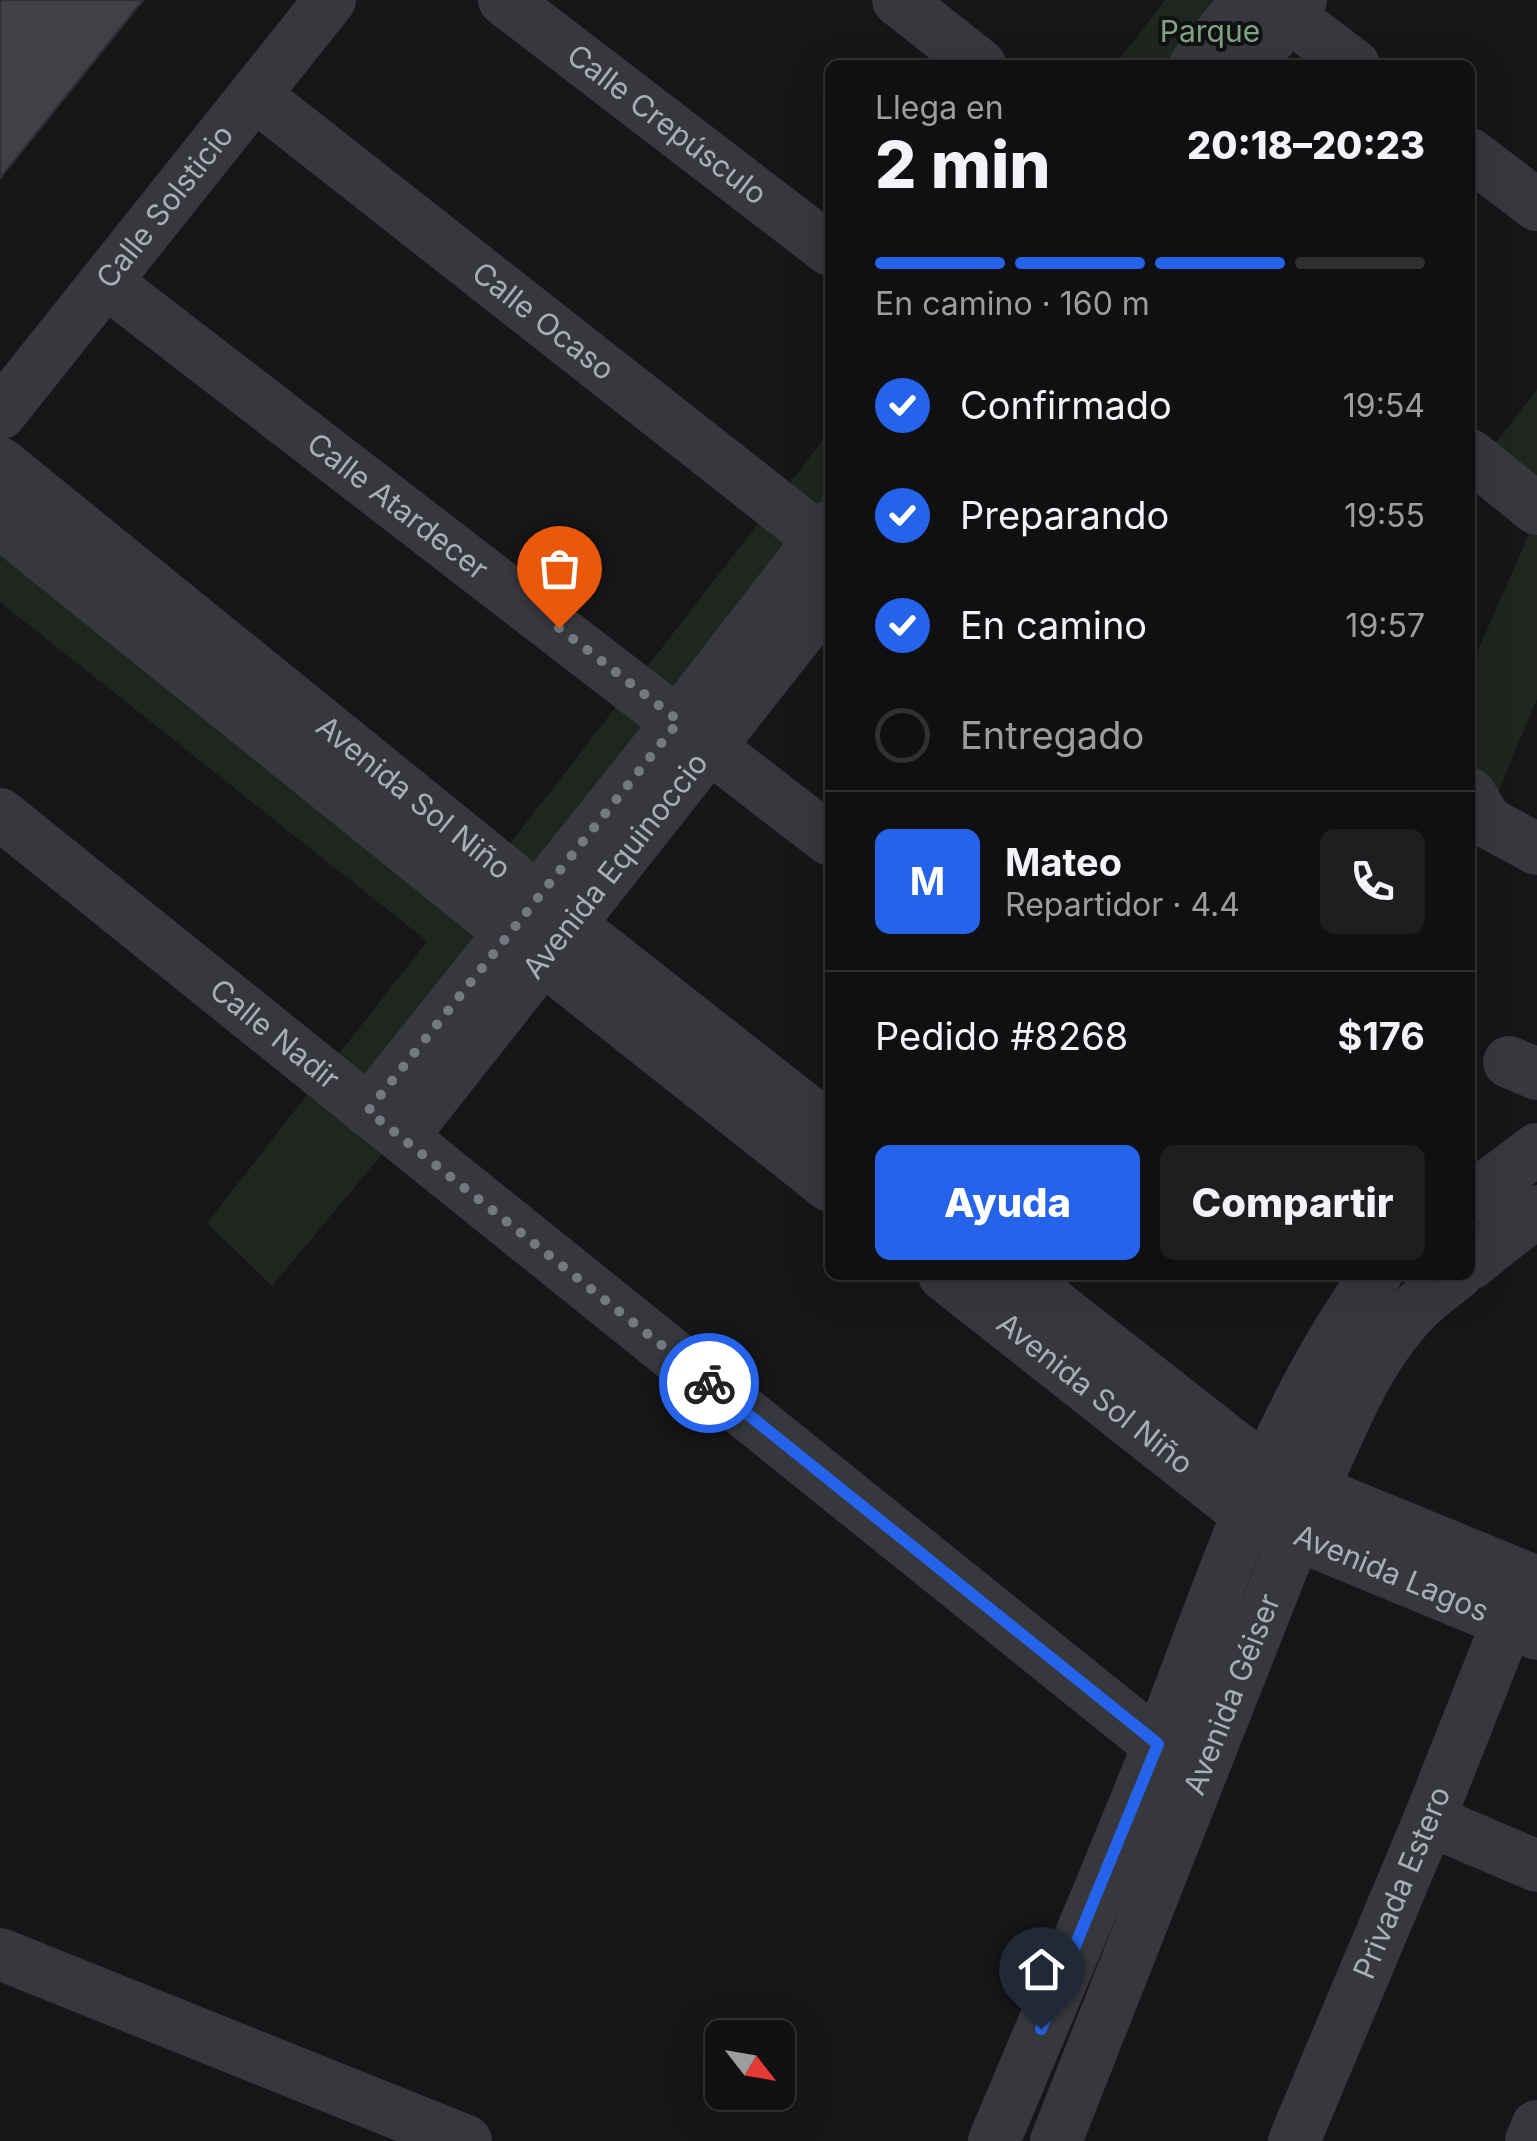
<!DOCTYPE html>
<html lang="es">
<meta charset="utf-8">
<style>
:root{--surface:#101012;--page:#1e1e20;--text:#f1f3f6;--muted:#9c9d9f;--line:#303032;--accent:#2563eb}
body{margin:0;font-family:Inter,sans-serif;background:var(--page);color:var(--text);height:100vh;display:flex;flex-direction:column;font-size:38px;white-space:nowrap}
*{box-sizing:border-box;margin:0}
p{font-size:32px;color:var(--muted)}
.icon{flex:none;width:55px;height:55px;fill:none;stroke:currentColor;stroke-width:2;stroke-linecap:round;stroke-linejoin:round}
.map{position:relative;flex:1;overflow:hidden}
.drawer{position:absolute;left:825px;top:60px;width:650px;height:1220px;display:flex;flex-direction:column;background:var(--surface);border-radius:15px;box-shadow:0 10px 40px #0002,0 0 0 2px var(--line)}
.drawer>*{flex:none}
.needle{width:65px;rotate:121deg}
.buttons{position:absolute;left:705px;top:2020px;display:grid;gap:20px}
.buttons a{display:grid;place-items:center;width:90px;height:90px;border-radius:15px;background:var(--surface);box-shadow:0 10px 40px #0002,0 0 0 2px var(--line);font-size:50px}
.pin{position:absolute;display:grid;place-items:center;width:85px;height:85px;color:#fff;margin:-102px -42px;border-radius:50% 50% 50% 0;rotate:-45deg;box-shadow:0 0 10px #0007}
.pin .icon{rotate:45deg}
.courier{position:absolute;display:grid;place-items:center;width:100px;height:100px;margin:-50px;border:8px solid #2563eb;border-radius:50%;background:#fff;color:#222;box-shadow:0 2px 12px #0007}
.headline em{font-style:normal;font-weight:800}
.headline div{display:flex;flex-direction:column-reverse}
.headline{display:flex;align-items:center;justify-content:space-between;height:170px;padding:0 50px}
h1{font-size:65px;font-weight:800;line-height:75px}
.bar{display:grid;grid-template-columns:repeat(4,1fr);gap:15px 10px;align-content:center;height:120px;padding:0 50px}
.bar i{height:12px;border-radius:8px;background:var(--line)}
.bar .selected{background:var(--accent)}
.bar p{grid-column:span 4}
.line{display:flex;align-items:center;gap:25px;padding:0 50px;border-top:2px solid var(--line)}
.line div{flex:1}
.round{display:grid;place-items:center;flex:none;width:105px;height:105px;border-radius:15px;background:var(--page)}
ol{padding:0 50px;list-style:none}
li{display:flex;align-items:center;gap:30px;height:110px}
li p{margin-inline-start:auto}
li .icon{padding:10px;border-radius:50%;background:var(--accent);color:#fff;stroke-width:4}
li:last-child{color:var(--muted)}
li i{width:55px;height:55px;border:5px solid var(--line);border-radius:50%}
.primary-button{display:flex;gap:20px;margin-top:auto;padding:20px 50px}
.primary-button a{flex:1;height:115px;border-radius:15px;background:var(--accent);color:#fff;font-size:40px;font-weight:800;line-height:115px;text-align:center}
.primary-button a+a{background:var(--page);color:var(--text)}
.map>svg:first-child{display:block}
.green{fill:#1e261f}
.building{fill:#404145;stroke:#303034;stroke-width:2.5}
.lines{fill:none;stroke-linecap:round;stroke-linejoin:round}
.minor{stroke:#37383d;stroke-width:52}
.done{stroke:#757880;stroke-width:10;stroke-dasharray:0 18}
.route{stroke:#2563eb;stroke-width:12}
.labels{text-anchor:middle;stroke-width:8;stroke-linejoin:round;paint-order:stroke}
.park-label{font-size:30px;fill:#7fa481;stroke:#111113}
.street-label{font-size:30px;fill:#a8adb8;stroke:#111113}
</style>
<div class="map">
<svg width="1537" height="2141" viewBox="0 0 1537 2141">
<rect width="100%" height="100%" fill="#161618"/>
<g class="green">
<path d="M1165,0H1306L1254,65H1115Z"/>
<path d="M1537,389V509L1481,462Z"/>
<path d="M830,431V597L466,1054L272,1286L207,1223L427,941L0,602V461L505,850Z"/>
<path d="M1537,516V699L1470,859V668Z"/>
</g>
<path class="building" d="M0,0H143L0,178Z"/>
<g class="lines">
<g class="minor">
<path id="s1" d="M504,0L830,250"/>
<path d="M898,0L980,65"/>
<path d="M1268,0L1354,65"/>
<path d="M1195,65L1247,0"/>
<path d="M1249,65L1301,0"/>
<path id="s2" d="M256,96L830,547"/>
<path d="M1470,154L1537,205"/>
<path id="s3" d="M106,282L830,840"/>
<path id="s4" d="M0,414L330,0"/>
<path d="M1470,455L1537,509"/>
<path id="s5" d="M0,463L569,924L830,1129"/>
<path d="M0,522L542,958L830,1186"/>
<path d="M1470,794L1487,822L1537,849"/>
<path id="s6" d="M0,814L1158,1745"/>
<path d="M1509,1062L1537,1074"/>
<path d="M368,1111L679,721L830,526"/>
<path id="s7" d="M402,1137L830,594"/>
<path d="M1470,1199L1537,1149"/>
<path d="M1470,1264L1537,1211"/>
<path id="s8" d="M944,1275L1247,1514L1537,1634"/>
<path d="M1016,1275L1266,1471L1537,1582"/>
<path d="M1429,1820L1537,1866"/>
<path d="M0,1954L466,2141"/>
<path d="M994,2141C1050,2008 1107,1875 1160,1741C1222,1582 1275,1415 1376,1275"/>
<path id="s9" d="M1056,2141L1313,1490C1342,1426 1368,1354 1420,1304C1431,1293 1444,1284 1456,1275"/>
<path id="s10" d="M1294,2141L1429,1820L1508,1621"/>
<path d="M1531,2141L1537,2126"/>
</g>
</g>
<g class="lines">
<path class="done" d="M559,628L679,721L368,1111L709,1383"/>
<path class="route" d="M709,1383L1158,1744L1041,2029"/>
</g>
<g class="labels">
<g class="park-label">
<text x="1210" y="42">Parque</text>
</g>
<g class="street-label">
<text dy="10" stroke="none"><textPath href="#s1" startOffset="205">Calle Crepúsculo</textPath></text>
<text dy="10" stroke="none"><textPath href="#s4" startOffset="265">Calle Solsticio</textPath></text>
<text dy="10" stroke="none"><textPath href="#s2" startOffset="365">Calle Ocaso</textPath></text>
<text dy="10" stroke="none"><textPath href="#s3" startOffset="368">Calle Atardecer</textPath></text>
<text dy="10" stroke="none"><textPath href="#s5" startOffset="532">Avenida Sol Niño</textPath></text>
<text dy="10" stroke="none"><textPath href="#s7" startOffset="345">Avenida Equinoccio</textPath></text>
<text dy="10" stroke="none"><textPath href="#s6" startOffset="352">Calle Nadir</textPath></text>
<text dy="10" stroke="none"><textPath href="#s8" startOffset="192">Avenida Sol Niño</textPath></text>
<text dy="10" stroke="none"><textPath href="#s8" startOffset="542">Avenida Lagos</textPath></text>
<text dy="10" stroke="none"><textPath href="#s9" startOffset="480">Avenida Géiser</textPath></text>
<text dy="10" stroke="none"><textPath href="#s10" startOffset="280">Privada Estero</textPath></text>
</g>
</g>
</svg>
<div class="buttons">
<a><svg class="needle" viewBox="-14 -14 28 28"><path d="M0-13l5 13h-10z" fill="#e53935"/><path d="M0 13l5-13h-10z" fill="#9c9d9f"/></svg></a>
</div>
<div class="pin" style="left:559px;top:628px;background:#ea580c"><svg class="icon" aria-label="bag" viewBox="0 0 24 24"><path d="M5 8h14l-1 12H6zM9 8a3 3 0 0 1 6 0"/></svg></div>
<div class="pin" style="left:1041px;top:2029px;background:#1f2937"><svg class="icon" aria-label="home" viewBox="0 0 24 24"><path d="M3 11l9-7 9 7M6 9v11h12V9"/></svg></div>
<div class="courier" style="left:709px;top:1383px"><svg class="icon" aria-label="bike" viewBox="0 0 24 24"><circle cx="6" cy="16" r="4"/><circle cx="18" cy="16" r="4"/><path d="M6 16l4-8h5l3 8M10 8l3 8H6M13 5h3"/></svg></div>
<section class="drawer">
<div class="headline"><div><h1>2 min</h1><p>Llega en</p></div><em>20:18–20:23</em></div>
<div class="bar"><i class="selected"></i><i class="selected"></i><i class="selected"></i><i></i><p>En camino · 160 m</p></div>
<ol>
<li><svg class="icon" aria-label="check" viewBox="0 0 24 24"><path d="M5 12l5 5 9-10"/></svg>Confirmado<p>19:54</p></li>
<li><svg class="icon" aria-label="check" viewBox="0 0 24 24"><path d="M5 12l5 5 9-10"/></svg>Preparando<p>19:55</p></li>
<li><svg class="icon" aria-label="check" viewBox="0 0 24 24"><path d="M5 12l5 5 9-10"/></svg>En camino<p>19:57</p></li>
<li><i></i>Entregado</li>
</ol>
<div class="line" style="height:180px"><b class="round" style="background:var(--accent);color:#fff">M</b><div><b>Mateo</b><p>Repartidor · 4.4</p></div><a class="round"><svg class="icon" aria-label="phone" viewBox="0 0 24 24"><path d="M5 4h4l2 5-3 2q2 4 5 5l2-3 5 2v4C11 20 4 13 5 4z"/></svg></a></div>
<div class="line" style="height:130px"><div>Pedido #8268</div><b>$176</b></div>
<div class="primary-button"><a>Ayuda</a><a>Compartir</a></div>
</section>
</div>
